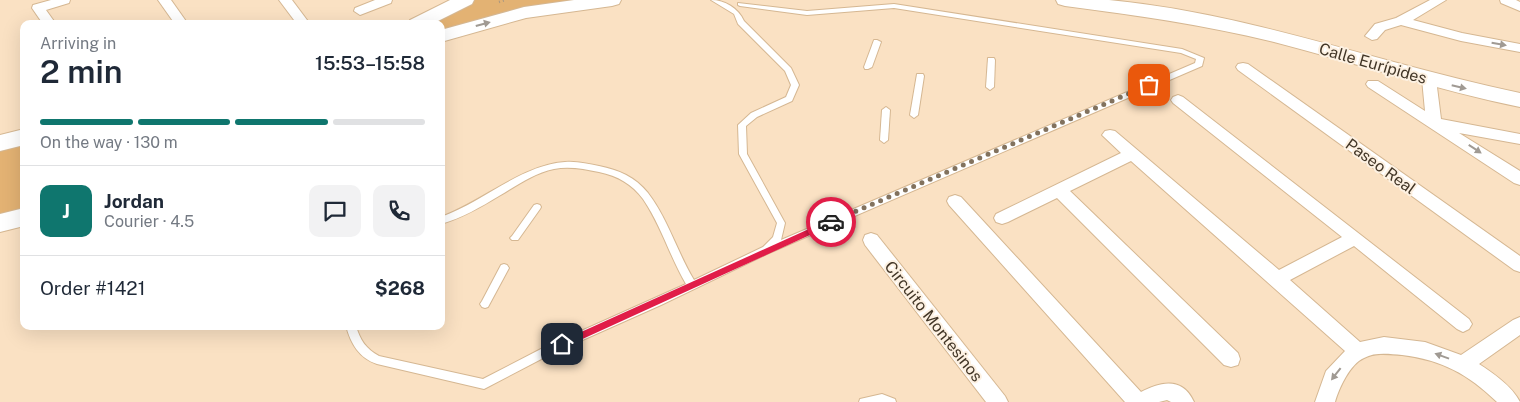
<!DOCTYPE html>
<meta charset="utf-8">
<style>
:root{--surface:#fff;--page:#f2f2f3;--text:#1f2937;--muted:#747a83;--line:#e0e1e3;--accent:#0f766e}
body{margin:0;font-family:"Public Sans",sans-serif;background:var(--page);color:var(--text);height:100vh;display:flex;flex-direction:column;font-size:19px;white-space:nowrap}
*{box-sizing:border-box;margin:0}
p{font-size:16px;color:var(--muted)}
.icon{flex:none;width:28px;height:28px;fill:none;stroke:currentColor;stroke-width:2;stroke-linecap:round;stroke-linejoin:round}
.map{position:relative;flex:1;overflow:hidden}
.details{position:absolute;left:20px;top:20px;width:425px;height:310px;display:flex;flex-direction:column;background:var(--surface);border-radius:10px;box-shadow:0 5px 20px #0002}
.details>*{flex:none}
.pin{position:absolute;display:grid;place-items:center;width:42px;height:42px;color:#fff;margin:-21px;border-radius:10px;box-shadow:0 2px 8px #0006}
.courier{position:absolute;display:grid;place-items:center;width:50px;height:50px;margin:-25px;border:4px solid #e11d48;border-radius:50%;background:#fff;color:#222;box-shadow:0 1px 6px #0007}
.overview em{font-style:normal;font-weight:600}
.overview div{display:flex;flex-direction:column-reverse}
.overview{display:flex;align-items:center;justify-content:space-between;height:85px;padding:0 20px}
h1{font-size:32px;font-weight:600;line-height:38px}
.bar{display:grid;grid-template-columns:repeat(4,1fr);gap:8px 5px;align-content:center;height:60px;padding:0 20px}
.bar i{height:6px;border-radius:4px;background:var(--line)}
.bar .on{background:var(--accent)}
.bar p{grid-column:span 4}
.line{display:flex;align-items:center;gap:12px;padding:0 20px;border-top:1px solid var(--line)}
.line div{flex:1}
.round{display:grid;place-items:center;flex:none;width:52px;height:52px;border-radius:10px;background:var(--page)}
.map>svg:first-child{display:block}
.green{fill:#e3b273}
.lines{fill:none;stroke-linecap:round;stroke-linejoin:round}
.lane-casing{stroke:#d5b792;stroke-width:2}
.street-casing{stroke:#d5b792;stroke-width:2}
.secondary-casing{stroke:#d5b792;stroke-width:2}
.path{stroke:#aa9780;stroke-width:2.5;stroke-dasharray:1 3;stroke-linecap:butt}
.lane{fill:#fff;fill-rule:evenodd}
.street{fill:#fff;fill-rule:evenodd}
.secondary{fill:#fff;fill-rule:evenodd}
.oneway{fill:#a09a93}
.route{fill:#e11d48}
.done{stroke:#82725e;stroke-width:5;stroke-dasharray:0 9}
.labels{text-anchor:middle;stroke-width:4;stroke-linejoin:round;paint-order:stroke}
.street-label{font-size:16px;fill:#423627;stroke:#fdf1e2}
</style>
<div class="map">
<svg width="1520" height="402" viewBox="0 0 1520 402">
<rect width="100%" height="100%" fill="#fae1c3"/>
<g class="green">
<path d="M465,0H612L441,36V24H417Z"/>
<path d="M24,137V217L0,223V143Z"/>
</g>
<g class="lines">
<defs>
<g id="lane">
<path d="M711,0C725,0 738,8 744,21L791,68L799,85L792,101L757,117L746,126L747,154L785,223L781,240L1195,63L1196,59L1181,53L894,8L807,15L740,6L738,5V3L807,11L894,4L1182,49L1204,58L1202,66L769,253L661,305L549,355L484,389L377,364C359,358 351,344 346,326H356C360,340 366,349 379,356L483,379L541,349L686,284C670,257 661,225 643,199C632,184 618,176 599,172C584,169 569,166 554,169C534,173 516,186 499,196C481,207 462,218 441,224V217C483,202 521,165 565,162C577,161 588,164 599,166C619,170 635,177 648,193C668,219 677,252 694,280L763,247L773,237L777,223L739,154L738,125L751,113L786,97L791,85L785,71L738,24L734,14Z"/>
<path d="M874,40H877L881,42L872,67L868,69H865L864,67Z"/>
<path d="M988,58H994L995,60L994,87L990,90L986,87Z"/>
<path d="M917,74H923L924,76L918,115L914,118L910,115Z"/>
<path d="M886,107L890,110L888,140L884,143L880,140L882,110Z"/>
<path d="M537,204L540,205L541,207L540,209L518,240H512L510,238L512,236L534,205Z"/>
<path d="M504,264L507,265L509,268L488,307L485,308L482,307L480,304L482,301L501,265Z"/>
<path d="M882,394L895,399L896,402H859L860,399Z"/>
</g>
<g id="street">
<path d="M51,0H70L69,3L46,10L56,24H43L32,8L33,5Z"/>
<path d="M158,0H171L188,24H175Z"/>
<path d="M279,0H292L310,24H297Z"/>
<path d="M375,0H392L391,3L360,15L354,11L355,8Z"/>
<path d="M1430,0H1446L1413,20L1462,33L1520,44V52L1461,41L1401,25L1385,30L1377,39L1372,40L1365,36L1375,24L1396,18Z"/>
<path d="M1500,0H1516L1520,2V11L1501,3Z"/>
<path d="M1243,63L1248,64L1520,256V272L1514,270L1238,70L1236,67L1238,64Z"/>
<path d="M1429,74L1434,76L1436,79L1441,119L1520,134V144L1459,133L1520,171V185L1514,183L1368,87L1366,84L1368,81H1378L1425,111L1422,79L1424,76Z"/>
<path d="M1178,95L1183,97L1469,319L1472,324L1469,329L1463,332L1457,329L1354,246L1290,280L1360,342L1384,337L1425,342L1461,355L1513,320L1520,317V335L1479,364C1493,373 1512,386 1520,402H1497C1468,374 1442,360 1402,355C1389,354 1375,352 1364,358C1350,364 1339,388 1335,402H1315L1326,371L1345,351L1131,161L1070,191L1238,353L1240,359L1238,365L1231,367L1224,365L1057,198L1008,222L1002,224L996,222L994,218L996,214L1121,153L1102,135L1105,131L1110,130L1115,131L1279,270L1342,237L1173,103L1171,100L1173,97Z"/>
<path d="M955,195L961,197L1141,392C1161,381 1183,377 1194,402H1171L1167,400L1159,402H1125L949,205L947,201L949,197Z"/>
<path d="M871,233L877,235L1005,396L1008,402H986L865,245L863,240L865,235Z"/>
</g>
<g id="secondary">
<path d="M450,0H474L472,4L432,24H408L410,20Z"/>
<path d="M574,0H621L619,4L612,6L526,18L441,42V30L524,7Z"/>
<path d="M1056,0C1073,0 1091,0 1109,0C1249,13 1383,65 1520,93V107C1437,90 1356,63 1274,42C1205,25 1135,15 1065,6L1058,4Z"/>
<path d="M24,129V145L0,151V135Z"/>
<path d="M24,208V226L0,232V214Z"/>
</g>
</defs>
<use href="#lane" class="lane-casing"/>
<use href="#street" class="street-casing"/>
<use href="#secondary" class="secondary-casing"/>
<path class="path" d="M499,2L505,0"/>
<use href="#lane" class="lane"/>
<use href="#street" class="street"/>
<use href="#secondary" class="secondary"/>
</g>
<defs><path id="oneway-solid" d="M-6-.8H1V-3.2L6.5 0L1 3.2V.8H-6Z" transform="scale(1.25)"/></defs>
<g class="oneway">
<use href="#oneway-solid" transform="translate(483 24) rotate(-15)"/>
<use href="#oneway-solid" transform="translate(1499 44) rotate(10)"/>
<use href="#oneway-solid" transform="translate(1459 87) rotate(13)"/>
<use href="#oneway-solid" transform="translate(1475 149) rotate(33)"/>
<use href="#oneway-solid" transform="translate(1442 356) rotate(-160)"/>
<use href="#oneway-solid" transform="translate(1336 374) rotate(128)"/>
</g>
<path class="route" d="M831,219L834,220V224L565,347H559L557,344L559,342Z"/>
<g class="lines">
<path class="done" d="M831,222L1149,85"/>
</g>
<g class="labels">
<g class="street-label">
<text transform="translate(1373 63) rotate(16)" y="6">Calle Eurípides</text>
<text transform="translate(1381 166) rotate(36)" y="6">Paseo Real</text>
<text transform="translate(934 321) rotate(52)" y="6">Circuito Montesinos</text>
</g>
</g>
</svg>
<div class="pin" style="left:1149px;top:85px;background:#ea580c"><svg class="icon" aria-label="bag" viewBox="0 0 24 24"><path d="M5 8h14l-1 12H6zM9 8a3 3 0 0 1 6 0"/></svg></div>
<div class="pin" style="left:562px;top:344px;background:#1f2937"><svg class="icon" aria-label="home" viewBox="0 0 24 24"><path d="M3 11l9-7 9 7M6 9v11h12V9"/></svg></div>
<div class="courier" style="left:831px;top:222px"><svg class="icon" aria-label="car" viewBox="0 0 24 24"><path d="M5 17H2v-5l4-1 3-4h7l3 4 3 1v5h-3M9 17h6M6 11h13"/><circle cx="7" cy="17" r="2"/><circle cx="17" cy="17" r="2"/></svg></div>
<section class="details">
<div class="overview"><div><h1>2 min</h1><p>Arriving in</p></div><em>15:53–15:58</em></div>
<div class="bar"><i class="on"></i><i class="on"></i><i class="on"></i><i></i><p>On the way · 130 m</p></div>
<div class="line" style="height:90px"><b class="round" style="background:var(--accent);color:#fff">J</b><div><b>Jordan</b><p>Courier · 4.5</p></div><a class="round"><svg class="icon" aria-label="chat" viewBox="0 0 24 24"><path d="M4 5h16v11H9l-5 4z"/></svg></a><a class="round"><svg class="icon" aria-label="phone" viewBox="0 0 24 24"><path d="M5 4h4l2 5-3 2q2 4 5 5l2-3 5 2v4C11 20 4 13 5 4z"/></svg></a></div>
<div class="line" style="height:65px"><div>Order #1421</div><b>$268</b></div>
</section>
</div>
